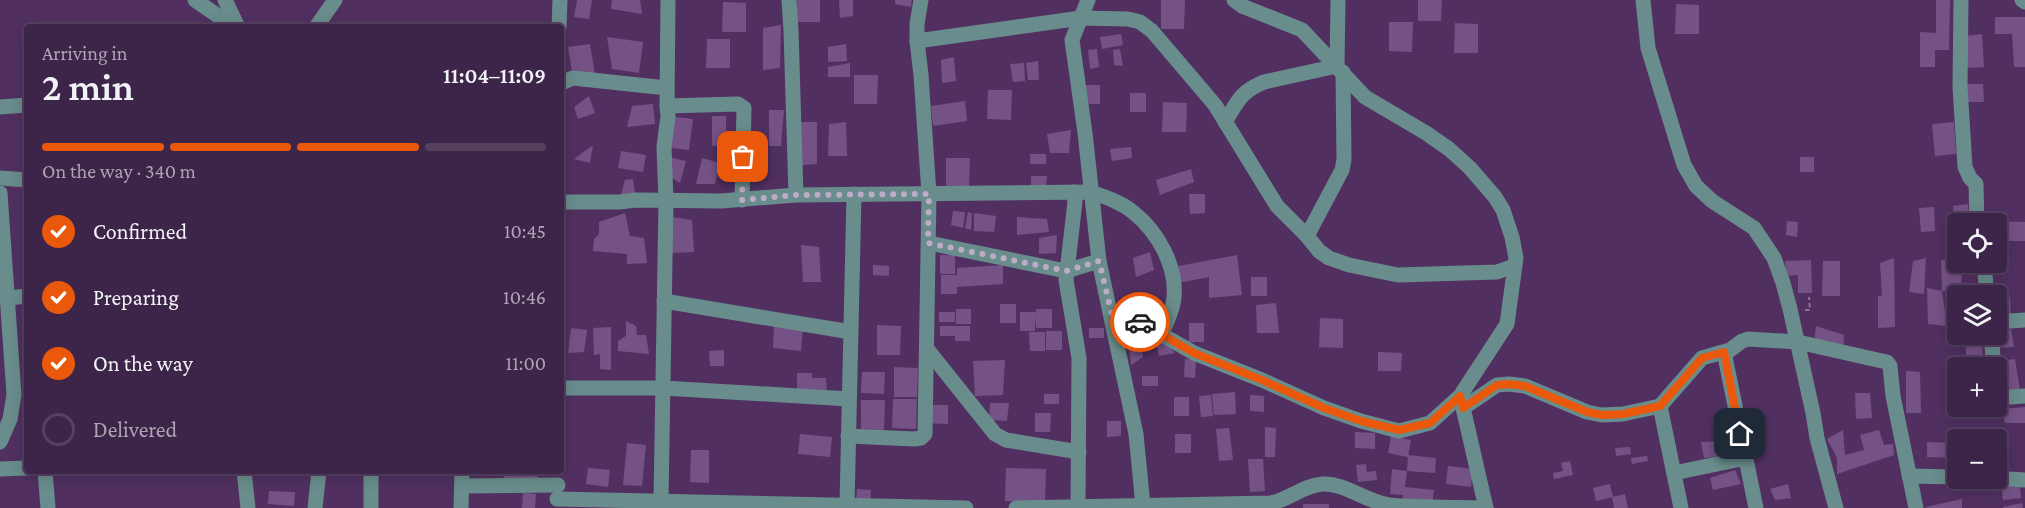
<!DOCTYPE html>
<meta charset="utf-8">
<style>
:root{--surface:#3d2449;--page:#483053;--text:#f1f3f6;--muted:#ada4b4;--line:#564161;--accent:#ea580c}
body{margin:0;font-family:"Crimson Pro",serif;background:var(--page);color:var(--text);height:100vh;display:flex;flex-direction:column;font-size:22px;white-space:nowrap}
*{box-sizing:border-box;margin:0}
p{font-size:20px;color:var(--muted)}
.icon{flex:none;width:33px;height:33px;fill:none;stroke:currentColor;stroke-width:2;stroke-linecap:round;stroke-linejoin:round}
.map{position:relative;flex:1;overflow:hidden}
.side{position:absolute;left:24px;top:24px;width:540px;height:450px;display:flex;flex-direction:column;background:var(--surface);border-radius:6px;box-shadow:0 3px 15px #0003,0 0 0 2px var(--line)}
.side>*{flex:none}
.controls{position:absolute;left:1947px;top:213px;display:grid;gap:12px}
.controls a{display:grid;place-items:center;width:60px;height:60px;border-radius:6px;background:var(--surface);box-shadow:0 3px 15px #0003,0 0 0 2px var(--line);font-size:30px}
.pin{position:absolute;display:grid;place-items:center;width:51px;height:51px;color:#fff;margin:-26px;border-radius:12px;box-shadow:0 3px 9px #0006}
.courier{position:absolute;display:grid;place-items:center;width:60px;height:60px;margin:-30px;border:4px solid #ea580c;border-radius:50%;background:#fff;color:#222;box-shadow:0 2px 8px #0007}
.headline em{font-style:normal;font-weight:600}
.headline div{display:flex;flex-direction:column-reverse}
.headline{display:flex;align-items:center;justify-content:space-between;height:102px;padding:0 18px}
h1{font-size:39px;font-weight:600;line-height:45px}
.bar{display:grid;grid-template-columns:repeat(4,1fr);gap:9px 6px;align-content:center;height:72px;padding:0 18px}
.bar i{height:8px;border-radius:4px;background:var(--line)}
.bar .current{background:var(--accent)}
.bar p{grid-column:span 4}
ol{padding:0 18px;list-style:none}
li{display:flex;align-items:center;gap:18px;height:66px}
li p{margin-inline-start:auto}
li .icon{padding:6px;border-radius:50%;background:var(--accent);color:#fff;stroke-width:4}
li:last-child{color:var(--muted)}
li i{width:33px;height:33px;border:3px solid var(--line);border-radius:50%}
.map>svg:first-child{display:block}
.building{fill:#755286}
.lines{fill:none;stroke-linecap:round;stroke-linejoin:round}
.path{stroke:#8c7399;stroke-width:2;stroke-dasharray:4.5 3;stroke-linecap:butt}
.minor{stroke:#698d8c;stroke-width:15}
.done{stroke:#beabc8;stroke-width:6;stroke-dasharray:0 10.8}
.route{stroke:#ea580c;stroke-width:8}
</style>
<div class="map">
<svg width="2025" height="508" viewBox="0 0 2025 508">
<rect width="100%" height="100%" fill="#513061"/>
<g class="building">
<path d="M577,0H592L589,19L574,17Z"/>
<path d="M612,0H640L642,14L611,9Z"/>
<path d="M797,0H820V22H796Z"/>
<path d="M839,0H853V16L840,18Z"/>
<path d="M895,0H912L911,7L895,4Z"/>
<path d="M1161,0H1185L1184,29H1161Z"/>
<path d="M1418,0H1442L1441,21H1418Z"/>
<path d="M1936,0H1950L1949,50H1935V67H1920V32L1936,33Z"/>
<path d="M723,2L746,3V32H722Z"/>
<path d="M1676,4L1699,5V34H1675Z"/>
<path d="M1995,17H2025V67H2014L2012,34H1995Z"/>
<path d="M1389,22H1413L1412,52L1389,51Z"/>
<path d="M1455,23L1478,24V53H1454Z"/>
<path d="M781,25L780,68L763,70V28Z"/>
<path d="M1121,34L1123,45L1102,49L1100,37Z"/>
<path d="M1982,34L1984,67L1967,68L1965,36Z"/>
<path d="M607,37L643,42L639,73L612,69Z"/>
<path d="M707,39H730V68H706Z"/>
<path d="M590,44L595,75L573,78L568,47Z"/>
<path d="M846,44L847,61L828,62V47Z"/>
<path d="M1097,49L1099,67L1090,69L1088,50Z"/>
<path d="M1120,49L1123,66L1114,65L1113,50Z"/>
<path d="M954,57L956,81L942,83L941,60Z"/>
<path d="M1038,61L1039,80H1028L1026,63Z"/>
<path d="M850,63V77H828V67Z"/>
<path d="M1024,63L1025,81L1013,82L1010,64Z"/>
<path d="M854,75H878L877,104H854Z"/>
<path d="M1967,84H1983L1984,102H1967Z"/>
<path d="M1084,85H1100V104H1085Z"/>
<path d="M988,90H1012L1011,120L987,119Z"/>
<rect x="1130" y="93" width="16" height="19"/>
<path d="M589,96L595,113L578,119L574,107Z"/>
<path d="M965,101L967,121L933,126L931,106Z"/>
<path d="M1163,102L1187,103L1186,132H1162Z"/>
<path d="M653,104L655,124L627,127L632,106Z"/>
<path d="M769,110H784L781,146H769Z"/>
<path d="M668,116L693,119L689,150L664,147Z"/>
<rect x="712" y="116" width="14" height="30"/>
<path d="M800,122H817V164L802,165Z"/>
<path d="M846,122L847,156H828L829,124Z"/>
<path d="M1954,122L1956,154L1935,156L1932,124Z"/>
<path d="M1071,130L1069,153H1050L1047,134Z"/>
<path d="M593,145L590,163L574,159Z"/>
<path d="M1131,147L1132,158L1112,161L1110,149Z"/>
<path d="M621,151L646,155L643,172L618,168Z"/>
<rect x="1030" y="154" width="16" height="10"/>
<path d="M664,156L686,161L680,183L665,174Z"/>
<rect x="1800" y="157" width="14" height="15"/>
<path d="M702,158L720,163L715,184H696Z"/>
<path d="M946,158H970L969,188L946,187Z"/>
<path d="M1191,169L1194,182L1160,195L1156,180Z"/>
<path d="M1031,176H1047L1046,186H1031Z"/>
<path d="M633,179L636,200L619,202L625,180Z"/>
<path d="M1189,194H1205V213L1190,214Z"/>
<path d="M1968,204L1970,224H1958V240H1956L1953,206Z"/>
<path d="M1934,207L1935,231L1921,232L1919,208Z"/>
<path d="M953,211L965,212L963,228L951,225Z"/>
<path d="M968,212L972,213L971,230L965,228Z"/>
<path d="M625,213L630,236L644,238L647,263L627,264V254L593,251L594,239L599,234V222Z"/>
<path d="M974,213L996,216L994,232L974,231Z"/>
<path d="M672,217L692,220L694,252L672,253Z"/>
<path d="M1017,217L1047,219L1049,232L1017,235Z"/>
<path d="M1787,221L1798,222L1797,237L1786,235Z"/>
<path d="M1985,221L2025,222V241H1996V224H1985Z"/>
<path d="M1057,235L1056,253L1039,254V238Z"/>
<path d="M801,245L819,247L821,282H803Z"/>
<path d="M1150,252L1154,270L1136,277L1133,258Z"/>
<rect x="940" y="255" width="15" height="19"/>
<path d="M1237,255L1242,295L1209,298V277L1178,283L1173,267Z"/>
<path d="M1894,258L1895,327L1878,328V296H1882L1880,263Z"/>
<path d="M1926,258L1924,294L1909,292L1913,261Z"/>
<path d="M1958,258V262H1976L1977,271L1962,272L1961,292L1942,291L1941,260Z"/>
<path d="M1811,260L1812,293H1798V275L1786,276L1785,261Z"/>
<path d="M1823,261H1840V296H1822Z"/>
<path d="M873,265L889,266V276L873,275Z"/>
<path d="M1003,265V284L957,287V294H941V275H957V268Z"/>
<rect x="1251" y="277" width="16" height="19"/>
<path d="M1927,288L1942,291L1947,326L1928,324Z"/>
<path d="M2010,297L2011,316H1996V298Z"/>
<path d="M1276,303L1279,333H1257L1256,305Z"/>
<rect x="1000" y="304" width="16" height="19"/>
<rect x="956" y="309" width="15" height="15"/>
<path d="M1036,309H1052V328H1036L1035,315V331H1020V312H1036Z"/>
<rect x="939" y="312" width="16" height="10"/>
<path d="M1320,318L1343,319V348L1319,347Z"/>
<path d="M626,321L636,326L637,335H646L649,354L618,351V341L626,336Z"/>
<rect x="1189" y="323" width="15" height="19"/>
<path d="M774,325L803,328L801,351L773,348Z"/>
<path d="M877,325L901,326L900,355H877Z"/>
<path d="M940,326H970V341H955V336H940Z"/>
<path d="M1816,326L1844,335L1843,352L1814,345Z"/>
<path d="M611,327V370L600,369V354L594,355L593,328Z"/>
<path d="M571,328L587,330L584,352L568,353Z"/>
<rect x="1089" y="328" width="15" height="10"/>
<path d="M2011,329L2014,347L1999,348L1997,330Z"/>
<rect x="1046" y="331" width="16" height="19"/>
<path d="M1029,332H1045V351H1030Z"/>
<path d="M1971,334H1983L1982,368H1967L1965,337Z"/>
<path d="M1156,341H1165L1175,353L1159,356Z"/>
<path d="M1141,344L1143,357L1131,365L1129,348Z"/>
<path d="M724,350V366H710L709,351Z"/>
<path d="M1378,352L1402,353L1401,371H1378Z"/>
<path d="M1185,359L1196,360L1195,378L1184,377Z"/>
<path d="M2015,359L2020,390L2003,392L1999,361Z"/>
<path d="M1005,360L1003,395L975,396L973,361Z"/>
<path d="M894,367L918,368L917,397H894Z"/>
<path d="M1906,371L1920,372L1921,413H1906Z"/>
<path d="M862,372H885L884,394L861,393Z"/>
<path d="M797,373H812V378H826L827,393L797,392Z"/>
<rect x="1142" y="376" width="16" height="10"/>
<path d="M1235,392L1236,414L1214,415L1212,394Z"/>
<path d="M1855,393H1870L1872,418L1856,419Z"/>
<rect x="1044" y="394" width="15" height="10"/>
<path d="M1211,395L1213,416L1201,417L1199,396Z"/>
<path d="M1250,395L1264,396V412L1250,411Z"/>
<rect x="1174" y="397" width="15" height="19"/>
<path d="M893,399H917L916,429L892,428Z"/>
<path d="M861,400H885L884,430L861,429Z"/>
<path d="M990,403H1009L1007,421L989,420Z"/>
<path d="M922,405H948V424L921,423Z"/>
<path d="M2025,407V423H2005L2002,409Z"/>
<path d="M1035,413H1051L1050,432H1035Z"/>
<path d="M1107,421H1121V436L1107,437Z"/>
<path d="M1265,427L1276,428L1275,457H1265Z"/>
<path d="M1229,428L1233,460L1219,461L1216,429Z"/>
<path d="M1843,430L1845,455L1864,450L1860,435L1879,430L1884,445L1893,444L1894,455L1837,474V458L1827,439Z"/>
<path d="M1355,432L1375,433V449L1355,448Z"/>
<path d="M800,434L832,437L830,457L798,454Z"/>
<rect x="1175" y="434" width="16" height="19"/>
<path d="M1391,436L1411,440L1408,457L1388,453Z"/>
<path d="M1728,441L1730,455L1704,458L1701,442Z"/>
<path d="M1927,442L1956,443L1957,458L1927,457Z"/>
<path d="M627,443L646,445L642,486L623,485Z"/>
<path d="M1630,447L1631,454L1616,456L1615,448Z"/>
<path d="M691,450H709V483L690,482Z"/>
<path d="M1408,455L1436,458L1435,473L1407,471L1405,487L1434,490L1432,505L1402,502L1403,495L1390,494L1392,469L1407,471Z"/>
<path d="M1647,456L1648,461L1632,464L1631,458Z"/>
<path d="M1248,459H1263L1265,491L1250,492Z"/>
<path d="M1570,461L1573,475L1554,479L1553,473L1563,471L1561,463Z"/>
<path d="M1366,464L1367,472L1376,471L1377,480L1358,482L1356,465Z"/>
<path d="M1448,466L1473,469L1471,487L1446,484Z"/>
<path d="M588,468L610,470L608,487L586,484Z"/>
<path d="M1006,468L1046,469L1045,502L1005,501Z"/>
<path d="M1735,470L1741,484L1713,490L1710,478Z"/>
<path d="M504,471H538V480L504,479Z"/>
<path d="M2019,479L2021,498L2003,500L2001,483Z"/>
<path d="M1610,484L1613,497L1596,501L1593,488Z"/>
<path d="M1788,484L1791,498L1775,500L1770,489Z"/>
<path d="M857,489L871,490L870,503H856Z"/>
<path d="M269,491L295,492L294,506L268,504Z"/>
<path d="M523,493L536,494L535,508H522Z"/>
<path d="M1625,494L1628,508H1614L1612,497Z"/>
<path d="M1962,499V508H1926V507Z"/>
<path d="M2022,503L2023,508H2003V507Z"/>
<rect x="1303" y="504" width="26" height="4"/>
</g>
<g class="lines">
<path class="path" d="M1805,310H1810L1809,297"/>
<g class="minor">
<path d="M195,0L234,27"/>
<path d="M225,0L238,27"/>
<path d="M789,0L791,31L796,195"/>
<path d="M1088,0L1072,40L1085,133L1099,261L1136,434L1143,506"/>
<path d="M1643,0L1648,48L1684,165L1696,186L1712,201L1754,228L1774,258L1783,283L1790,309L1813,413L1817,438L1836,508"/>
<path d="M1961,0L1960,87L1965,167L1970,178L1976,184L1977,224"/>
<path d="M2022,0L2025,2"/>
<path d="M316,27L335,0"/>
<path d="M559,27L560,0"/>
<path d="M917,41L1081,18L1128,19L1140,22L1152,31L1215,105L1277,206L1307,236L1319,251L1329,258L1349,265L1398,275L1497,272L1514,266"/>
<path d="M561,83L573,78L667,88"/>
<path d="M667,106L738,104L744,108L742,200"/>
<path d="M0,107L27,105"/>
<path d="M1225,122C1238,101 1240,92 1264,82L1337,66L1338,0"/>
<path d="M0,178L27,180"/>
<path d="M1073,192L1075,202L1066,280L1079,358L1078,507"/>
<path d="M0,193L14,395L10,419L0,442"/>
<path d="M561,202H619L636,200L721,201L796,195L1091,192C1105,197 1121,202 1133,212C1158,232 1177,266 1174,298C1173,310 1166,323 1162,334"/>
<path d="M1307,236L1342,170L1344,160L1343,72"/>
<path d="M929,243L1066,271L1099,261"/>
<path d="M1984,262L1987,296"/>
<path d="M8,298L27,296"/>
<path d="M664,301L851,332"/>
<path d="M1112,315L1138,321L1194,353L1262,380L1324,408L1361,421L1399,431L1430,423L1460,396L1507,324L1516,258L1512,237L1503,210L1495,197L1470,168L1449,149L1426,133L1365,97L1302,30L1242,6L1234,0"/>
<path d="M1996,322L2025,320"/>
<path d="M1991,334L1994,368"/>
<path d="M927,349L995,434L1006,440L1079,452"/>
<path d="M1724,352L1756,508"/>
<path d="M561,388H663L849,399"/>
<path d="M1996,398L2025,396"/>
<path d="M1461,399L1486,508"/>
<path d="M1660,406L1681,508"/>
<path d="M1463,408L1497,385L1509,384L1525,386L1587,412L1602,415L1623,414L1660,406L1702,358L1730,350L1742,341L1748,339L1798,342L1882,361L1887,362L1890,366L1893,396L1916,508"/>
<path d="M848,436L914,439L921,438L925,434L929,194L921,75L917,41V24L921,0"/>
<path d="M0,469L27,468"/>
<path d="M45,471L48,508"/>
<path d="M244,471L248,508"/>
<path d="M1674,473L1746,458"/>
<path d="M1909,476L1958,477"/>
<path d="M1994,478L2025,480"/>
<path d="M462,486L558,485"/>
<path d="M557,499L966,508"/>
<path d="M661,501L666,201L664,147L668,116L667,106L668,0"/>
<path d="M847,506L854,194"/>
<path d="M315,508L319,471"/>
<path d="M371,508V471"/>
<path d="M461,508L462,471"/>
<path d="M1016,508L1271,503C1289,500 1303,485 1323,484C1345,483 1366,502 1389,505C1419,508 1455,507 1486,508"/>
</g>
</g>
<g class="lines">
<path class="done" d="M743,157L742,200L796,195L929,194L928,243L1066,271L1099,261L1112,315L1140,322"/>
<path class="route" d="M1140,322L1194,353L1262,380L1324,408L1361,421L1399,430L1430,423L1460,396L1463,408L1497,385L1509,384L1525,386L1587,412L1602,415L1623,414L1660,406L1702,358L1724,352L1740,434"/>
</g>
</svg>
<div class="controls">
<a><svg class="icon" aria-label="locate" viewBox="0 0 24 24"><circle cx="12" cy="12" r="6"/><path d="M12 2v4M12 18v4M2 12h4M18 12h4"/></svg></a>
<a><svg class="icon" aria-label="layers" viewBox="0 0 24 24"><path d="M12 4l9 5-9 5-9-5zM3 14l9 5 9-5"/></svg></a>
<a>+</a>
<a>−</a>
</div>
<div class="pin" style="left:743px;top:157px;background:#ea580c"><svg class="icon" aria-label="bag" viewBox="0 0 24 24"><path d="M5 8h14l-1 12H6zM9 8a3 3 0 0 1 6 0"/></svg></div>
<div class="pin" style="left:1740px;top:434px;background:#1f2937"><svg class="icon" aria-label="home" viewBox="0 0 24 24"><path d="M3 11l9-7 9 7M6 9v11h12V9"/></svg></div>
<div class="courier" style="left:1140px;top:322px"><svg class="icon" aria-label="car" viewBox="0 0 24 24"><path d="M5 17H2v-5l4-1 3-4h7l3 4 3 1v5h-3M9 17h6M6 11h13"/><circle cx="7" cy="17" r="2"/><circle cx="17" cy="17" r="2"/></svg></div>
<section class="side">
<div class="headline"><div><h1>2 min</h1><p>Arriving in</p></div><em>11:04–11:09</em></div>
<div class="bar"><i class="current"></i><i class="current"></i><i class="current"></i><i></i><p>On the way · 340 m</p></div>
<ol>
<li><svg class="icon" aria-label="check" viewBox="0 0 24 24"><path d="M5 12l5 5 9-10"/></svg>Confirmed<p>10:45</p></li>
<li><svg class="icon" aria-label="check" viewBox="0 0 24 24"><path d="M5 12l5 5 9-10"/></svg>Preparing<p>10:46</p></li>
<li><svg class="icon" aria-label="check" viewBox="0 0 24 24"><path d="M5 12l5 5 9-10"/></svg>On the way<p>11:00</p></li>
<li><i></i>Delivered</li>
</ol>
</section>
</div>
